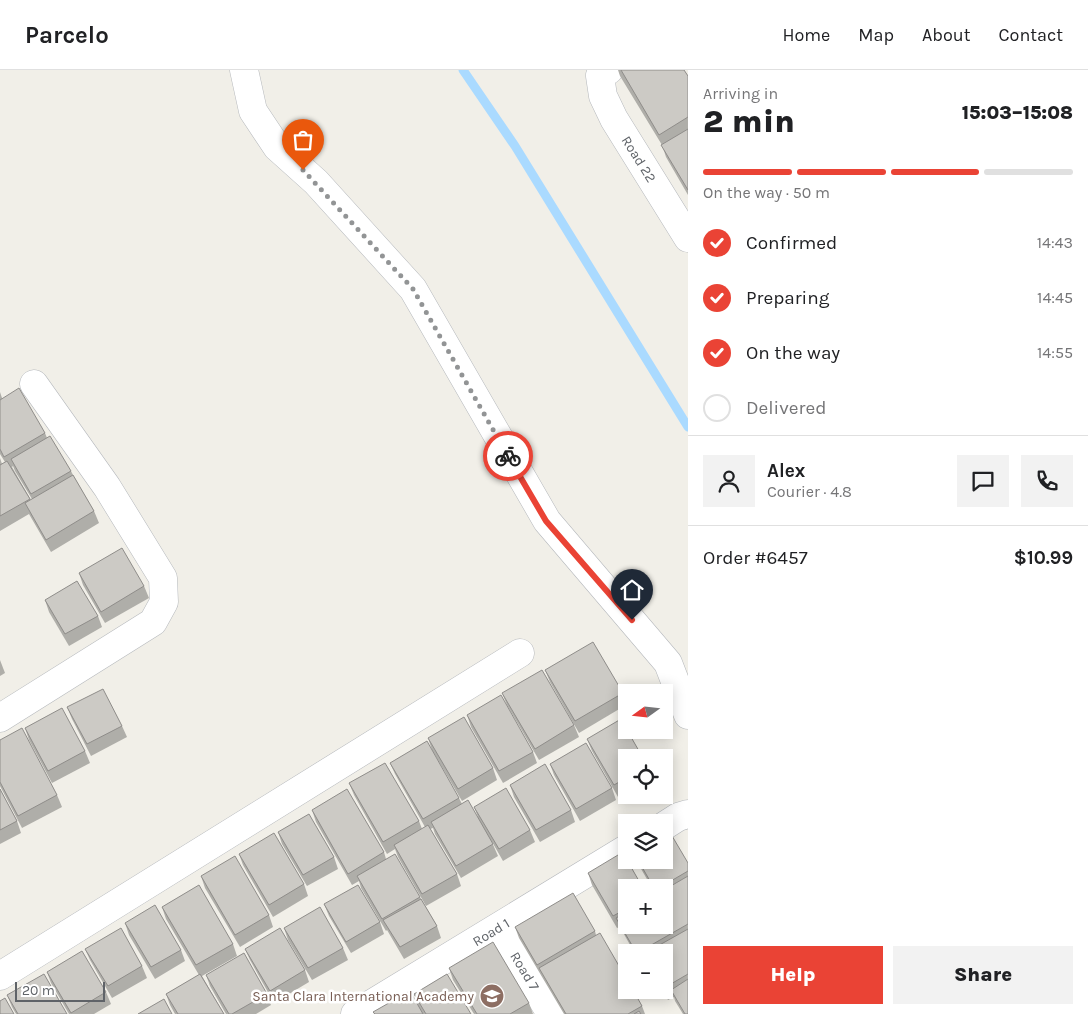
<!DOCTYPE html>
<meta charset="utf-8">
<style>
:root{--surface:#fff;--page:#f2f2f2;--text:#202124;--muted:#757577;--line:#e0e0e0;--accent:#ea4335}
body{margin:0;font-family:Karla,sans-serif;background:var(--page);color:var(--text);height:100vh;display:flex;flex-direction:column;font-size:19px;white-space:nowrap}
*{box-sizing:border-box;margin:0}
p{font-size:16px;color:var(--muted)}
.icon{flex:none;width:28px;height:28px;fill:none;stroke:currentColor;stroke-width:2;stroke-linecap:round;stroke-linejoin:round}
.map{position:relative;flex:1;overflow:hidden}
.details{display:flex;flex-direction:column;background:var(--surface);width:400px}
.details>*{flex:none}
.needle{width:32px;rotate:255deg}
.fabs{position:absolute;left:618px;top:614px;display:grid;gap:10px}
.fabs a{display:grid;place-items:center;width:55px;height:55px;border-radius:0px;background:var(--surface);box-shadow:0 2px 12px #0003;font-size:25px}
.scale{position:absolute;left:15px;bottom:12px;width:90px;box-sizing:border-box;padding-left:5px;border:2px solid #5f6368;border-top:0;font-size:14px;line-height:18px;white-space:nowrap;color:#5f6368;-webkit-text-stroke:4px #fff;paint-order:stroke}
.pin{position:absolute;display:grid;place-items:center;width:42px;height:42px;color:#fff;margin:-51px -21px;border-radius:50% 50% 50% 0;rotate:-45deg;box-shadow:0 0 5px #0007}
.pin .icon{rotate:45deg}
.courier{position:absolute;display:grid;place-items:center;width:50px;height:50px;margin:-25px;border:4px solid #ea4335;border-radius:50%;background:#fff;color:#222;box-shadow:0 1px 6px #0007}
.summary em{font-style:normal;font-weight:800}
.summary div{display:flex;flex-direction:column-reverse}
.summary{display:flex;align-items:center;justify-content:space-between;height:85px;padding:0 15px}
h1{font-size:32px;font-weight:800;line-height:38px}
.bar{display:grid;grid-template-columns:repeat(4,1fr);gap:8px 5px;align-content:center;height:60px;padding:0 15px}
.bar i{height:6px;border-radius:4px;background:var(--line)}
.bar .active{background:var(--accent)}
.bar p{grid-column:span 4}
.line{display:flex;align-items:center;gap:12px;padding:0 15px;border-top:1px solid var(--line)}
.line div{flex:1}
.round{display:grid;place-items:center;flex:none;width:52px;height:52px;border-radius:0px;background:var(--page)}
ol{padding:0 15px;list-style:none}
li{display:flex;align-items:center;gap:15px;height:55px}
li p{margin-inline-start:auto}
li .icon{padding:5px;border-radius:50%;background:var(--accent);color:#fff;stroke-width:4}
li:last-child{color:var(--muted)}
li i{width:28px;height:28px;border:2px solid var(--line);border-radius:50%}
.cta{display:flex;gap:10px;margin-top:auto;padding:10px 15px}
.cta a{flex:1;height:58px;border-radius:0px;background:var(--accent);color:#fff;font-size:20px;font-weight:800;line-height:58px;text-align:center}
.cta a+a{background:var(--page);color:var(--text)}
header{display:flex;align-items:center;gap:30px;box-sizing:border-box;height:70px;padding:0 25px;background:var(--surface);border-bottom:1px solid var(--line)}
header strong{font-size:24px}
nav{display:flex;gap:28px;margin-inline-start:auto;font-size:18px}
main{display:flex;flex:1;min-height:0}
.map>svg:first-child{display:block}
.lines{fill:none;stroke-linecap:round;stroke-linejoin:round}
.stream{stroke:#aadaff;stroke-width:9}
.minor-casing{stroke:#b5b8bc;stroke-width:29}
.minor{stroke:#fff;stroke-width:28}
.wall{fill:#afaea9;fill-rule:evenodd}
.building{fill:#cccac5;stroke:#8f8d8a}
.done{stroke:#929495;stroke-width:5;stroke-dasharray:0 9}
.route{stroke:#ea4335;stroke-width:6}
.labels{text-anchor:middle;stroke-width:5;stroke-linejoin:round;paint-order:stroke}
.street-label{font-size:14px;fill:#5f6368;stroke:#fff}
.education-label{font-size:14px;fill:#785e54;stroke:#fff;text-anchor:end}
</style>
<header>
<strong>Parcelo</strong>
<nav><a>Home</a><a>Map</a><a>About</a><a>Contact</a></nav>
</header>
<main>
<div class="map">
<svg width="688" height="944" viewBox="0 0 688 944">
<rect width="100%" height="100%" fill="#f1efe8"/>
<g class="lines">
<path class="stream" d="M463,0L515,76L688,357"/>
<defs>
<g id="minor">
<path d="M244,0L253,41L277,77L316,112L413,219L547,451L668,593L688,645"/>
<path d="M609,0L600,6L603,26L614,49L688,168"/>
<path d="M0,648L153,552L164,532L163,508L107,417L34,314"/>
<path d="M664,756L678,747L688,744"/>
<path d="M499,858L551,944"/>
<path d="M0,906L520,583"/>
<path d="M355,944L626,779"/>
</g>
</defs>
<use href="#minor" class="minor-casing"/>
<use href="#minor" class="minor"/>
</g>
<g class="wall">
<path d="M618,0H684L688,6V125L666,87L662,75L620,6Z"/>
<path d="M0,322L2,328L45,363L47,368L71,401L73,405L94,441L99,453L51,482L29,444L0,461V388L2,394L5,392L0,384ZM13,396L15,401L32,429L31,430L12,397Z"/>
<path d="M79,503L144,516L149,528L105,553L83,515Z"/>
<path d="M45,530L98,546L102,557L69,576L49,542Z"/>
<path d="M0,590L5,603L0,606Z"/>
<path d="M545,600L623,623L626,635L579,663L550,612Z"/>
<path d="M502,623L574,655L579,667L539,690L507,635Z"/>
<path d="M67,637L122,656L127,667L91,686L72,649Z"/>
<path d="M467,645L533,682L537,693L503,713L471,657Z"/>
<path d="M25,658L85,681L90,693L52,713L29,670Z"/>
<path d="M428,668L493,698L497,710L462,731L432,680Z"/>
<path d="M587,669L626,688V722L618,727L592,681Z"/>
<path d="M0,670L57,725L62,737L22,758L0,716Z"/>
<path d="M390,693L459,728L462,734L478,747L474,737L530,760L535,772L503,791L491,770L498,786L461,808L435,764L433,758L430,759L457,804L461,816L426,836L398,787L395,779L387,784L354,725L349,713L419,751L422,759L425,757L395,704Z"/>
<path d="M550,694L612,718L616,730L580,751L554,705Z"/>
<path d="M510,715L571,740L575,752L540,772L514,727Z"/>
<path d="M0,719L17,751L21,763L0,774Z"/>
<path d="M312,740L384,782L386,789L420,827L437,856L441,868L404,889L387,860L386,861L361,818L359,811L352,815L316,752Z"/>
<path d="M278,762L334,787L338,799L307,816L282,774Z"/>
<path d="M239,784L304,814L308,826L273,847L243,795Z"/>
<path d="M636,790H664L688,793V944H683L675,931L674,927L668,930L662,920H664V882H634L620,857L617,858L592,815L588,803L626,818V855H664V818H652Z"/>
<path d="M201,806L269,845L273,857L240,877L205,818Z"/>
<path d="M324,834L380,852L384,864L351,883L329,846Z"/>
<path d="M162,837L233,874L237,886L202,906L224,944H175L170,935L166,924L199,905L166,849Z"/>
<path d="M125,853L181,880L185,891L155,909L129,865Z"/>
<path d="M515,857L595,861L596,865L642,936L645,944H564L519,868Z"/>
<path d="M284,858L343,878L348,890L312,910L288,870Z"/>
<path d="M85,879L142,896L147,908L112,928L90,890Z"/>
<path d="M245,879L305,900L309,912L274,933L250,890Z"/>
<path d="M449,898L529,933L533,944H474L453,910Z"/>
<path d="M47,902L106,922L111,934L94,944H69L51,913Z"/>
<path d="M206,905L267,924L271,935L256,944H226L210,916Z"/>
<path d="M414,924L471,944H374L373,942L418,935Z"/>
<path d="M7,925L67,944H16L12,937Z"/>
</g>
<g class="building">
<path d="M621,0H684L688,6V47L659,65Z"/>
<path d="M688,59V120L661,75Z"/>
<path d="M19,318L45,363L4,387L0,379V330Z"/>
<path d="M50,366L71,401L31,424L11,389Z"/>
<path d="M7,391L30,429L0,446V395Z"/>
<path d="M73,405L94,441L46,470L25,433Z"/>
<path d="M122,478L144,516L101,542L79,503Z"/>
<path d="M77,511L98,546L65,564L45,530Z"/>
<path d="M593,572L623,623L575,651L545,600Z"/>
<path d="M542,600L574,655L535,679L502,623Z"/>
<path d="M103,619L122,656L87,674L67,637Z"/>
<path d="M501,625L533,682L499,701L467,645Z"/>
<path d="M62,638L85,681L48,701L25,658Z"/>
<path d="M464,647L493,698L458,719L428,668Z"/>
<path d="M621,649L626,658V660H627L643,688H626V708L614,715L587,669Z"/>
<path d="M22,658L57,725L18,746L0,712V670Z"/>
<path d="M427,671L459,728L423,749L390,693Z"/>
<path d="M586,673L612,718L576,739L550,694Z"/>
<path d="M385,693L419,751L383,772L349,713Z"/>
<path d="M545,694L571,740L536,760L510,715Z"/>
<path d="M506,718L530,760L499,779L474,737Z"/>
<path d="M0,719L17,751L0,760Z"/>
<path d="M347,719L384,782L348,804L312,740Z"/>
<path d="M468,730L493,774L456,796L431,752Z"/>
<path d="M309,744L334,787L303,805L278,762Z"/>
<path d="M664,754H665L688,793V801L659,818H654L638,790H664Z"/>
<path d="M428,755L457,804L422,824L394,775Z"/>
<path d="M274,763L304,814L269,835L239,784Z"/>
<path d="M623,782L626,788V790H627L643,818H626V839L613,846L588,803Z"/>
<path d="M395,784L420,827L382,849L357,806Z"/>
<path d="M235,786L269,845L235,865L201,806Z"/>
<path d="M688,806V854L639,882H636L616,848L626,842V855H664V820Z"/>
<path d="M199,815L233,874L196,895L162,837Z"/>
<path d="M358,815L380,852L346,872L324,834Z"/>
<path d="M573,823L595,861L537,895L515,857Z"/>
<path d="M421,829L437,856L400,877L383,850Z"/>
<path d="M155,835L181,880L151,897L125,853Z"/>
<path d="M320,837L343,878L308,898L284,858Z"/>
<path d="M121,858L142,896L108,916L85,879Z"/>
<path d="M280,858L305,900L270,921L245,879Z"/>
<path d="M688,859V904L664,918V882H647Z"/>
<path d="M600,863L626,908V920H633L642,936L628,944H566L539,898Z"/>
<path d="M493,872L529,933L510,944H477L449,898Z"/>
<path d="M82,881L106,922L71,943L47,902Z"/>
<path d="M244,883L267,924L232,944H229L206,905Z"/>
<path d="M44,904L67,944H18L7,925Z"/>
<path d="M200,904L224,944H178L166,924Z"/>
<path d="M447,904L471,944H426L414,924Z"/>
<path d="M688,909V944H685L671,920Z"/>
<path d="M410,921L423,944H375L373,942Z"/>
<path d="M5,928L14,944H0V931Z"/>
<path d="M164,929L172,944H138Z"/>
<path d="M639,941L641,944H634Z"/>
</g>
<g class="lines">
<path class="done" d="M303,100L413,219L508,386"/>
<path class="route" d="M508,386L546,451L632,550"/>
</g>
<defs>
<symbol id="school-disc" viewBox="-11 -11 22 22"><circle r="9.5" fill="#8d6e63" stroke="#fff"/><path d="M0-5L7-2L0 1L-7-2ZM-4 1L0 2.5L4 1V4Q0 6-4 4Z" fill="#fff"/></symbol>
</defs>
<g fill-rule="evenodd">
<use href="#school-disc" x="478" y="912" width="28" height="28"/>
</g>
<g class="labels">
<g class="street-label">
<text transform="translate(639 89) rotate(58)" y="5">Road 22</text>
<text transform="translate(491 862) rotate(-31)" y="5">Road 1</text>
<text transform="translate(525 901) rotate(59)" y="5">Road 7</text>
</g>
<g class="education-label">
<text x="474" y="931">Santa Clara International Academy</text>
</g>
</g>
</svg>
<div class="fabs">
<a><svg class="needle" viewBox="-14 -14 28 28"><path d="M0-13l5 13h-10z" fill="#e53935"/><path d="M0 13l5-13h-10z" fill="#757577"/></svg></a>
<a><svg class="icon" aria-label="locate" viewBox="0 0 24 24"><circle cx="12" cy="12" r="6"/><path d="M12 2v4M12 18v4M2 12h4M18 12h4"/></svg></a>
<a><svg class="icon" aria-label="layers" viewBox="0 0 24 24"><path d="M12 4l9 5-9 5-9-5zM3 14l9 5 9-5"/></svg></a>
<a>+</a>
<a>−</a>
</div>
<div class="scale">20 m</div>
<div class="pin" style="left:303px;top:100px;background:#ea580c"><svg class="icon" aria-label="bag" viewBox="0 0 24 24"><path d="M5 8h14l-1 12H6zM9 8a3 3 0 0 1 6 0"/></svg></div>
<div class="pin" style="left:632px;top:550px;background:#1f2937"><svg class="icon" aria-label="home" viewBox="0 0 24 24"><path d="M3 11l9-7 9 7M6 9v11h12V9"/></svg></div>
<div class="courier" style="left:508px;top:386px"><svg class="icon" aria-label="bike" viewBox="0 0 24 24"><circle cx="6" cy="16" r="4"/><circle cx="18" cy="16" r="4"/><path d="M6 16l4-8h5l3 8M10 8l3 8H6M13 5h3"/></svg></div>
</div>
<section class="details">
<div class="summary"><div><h1>2 min</h1><p>Arriving in</p></div><em>15:03–15:08</em></div>
<div class="bar"><i class="active"></i><i class="active"></i><i class="active"></i><i></i><p>On the way · 50 m</p></div>
<ol>
<li><svg class="icon" aria-label="check" viewBox="0 0 24 24"><path d="M5 12l5 5 9-10"/></svg>Confirmed<p>14:43</p></li>
<li><svg class="icon" aria-label="check" viewBox="0 0 24 24"><path d="M5 12l5 5 9-10"/></svg>Preparing<p>14:45</p></li>
<li><svg class="icon" aria-label="check" viewBox="0 0 24 24"><path d="M5 12l5 5 9-10"/></svg>On the way<p>14:55</p></li>
<li><i></i>Delivered</li>
</ol>
<div class="line" style="height:90px"><a class="round"><svg class="icon" aria-label="person" viewBox="0 0 24 24"><circle cx="12" cy="8" r="4"/><path d="M4 21q1-7 8-7t8 7"/></svg></a><div><b>Alex</b><p>Courier · 4.8</p></div><a class="round"><svg class="icon" aria-label="chat" viewBox="0 0 24 24"><path d="M4 5h16v11H9l-5 4z"/></svg></a><a class="round"><svg class="icon" aria-label="phone" viewBox="0 0 24 24"><path d="M5 4h4l2 5-3 2q2 4 5 5l2-3 5 2v4C11 20 4 13 5 4z"/></svg></a></div>
<div class="line" style="height:65px"><div>Order #6457</div><b>$10.99</b></div>
<div class="cta"><a>Help</a><a>Share</a></div>
</section>
</main>
